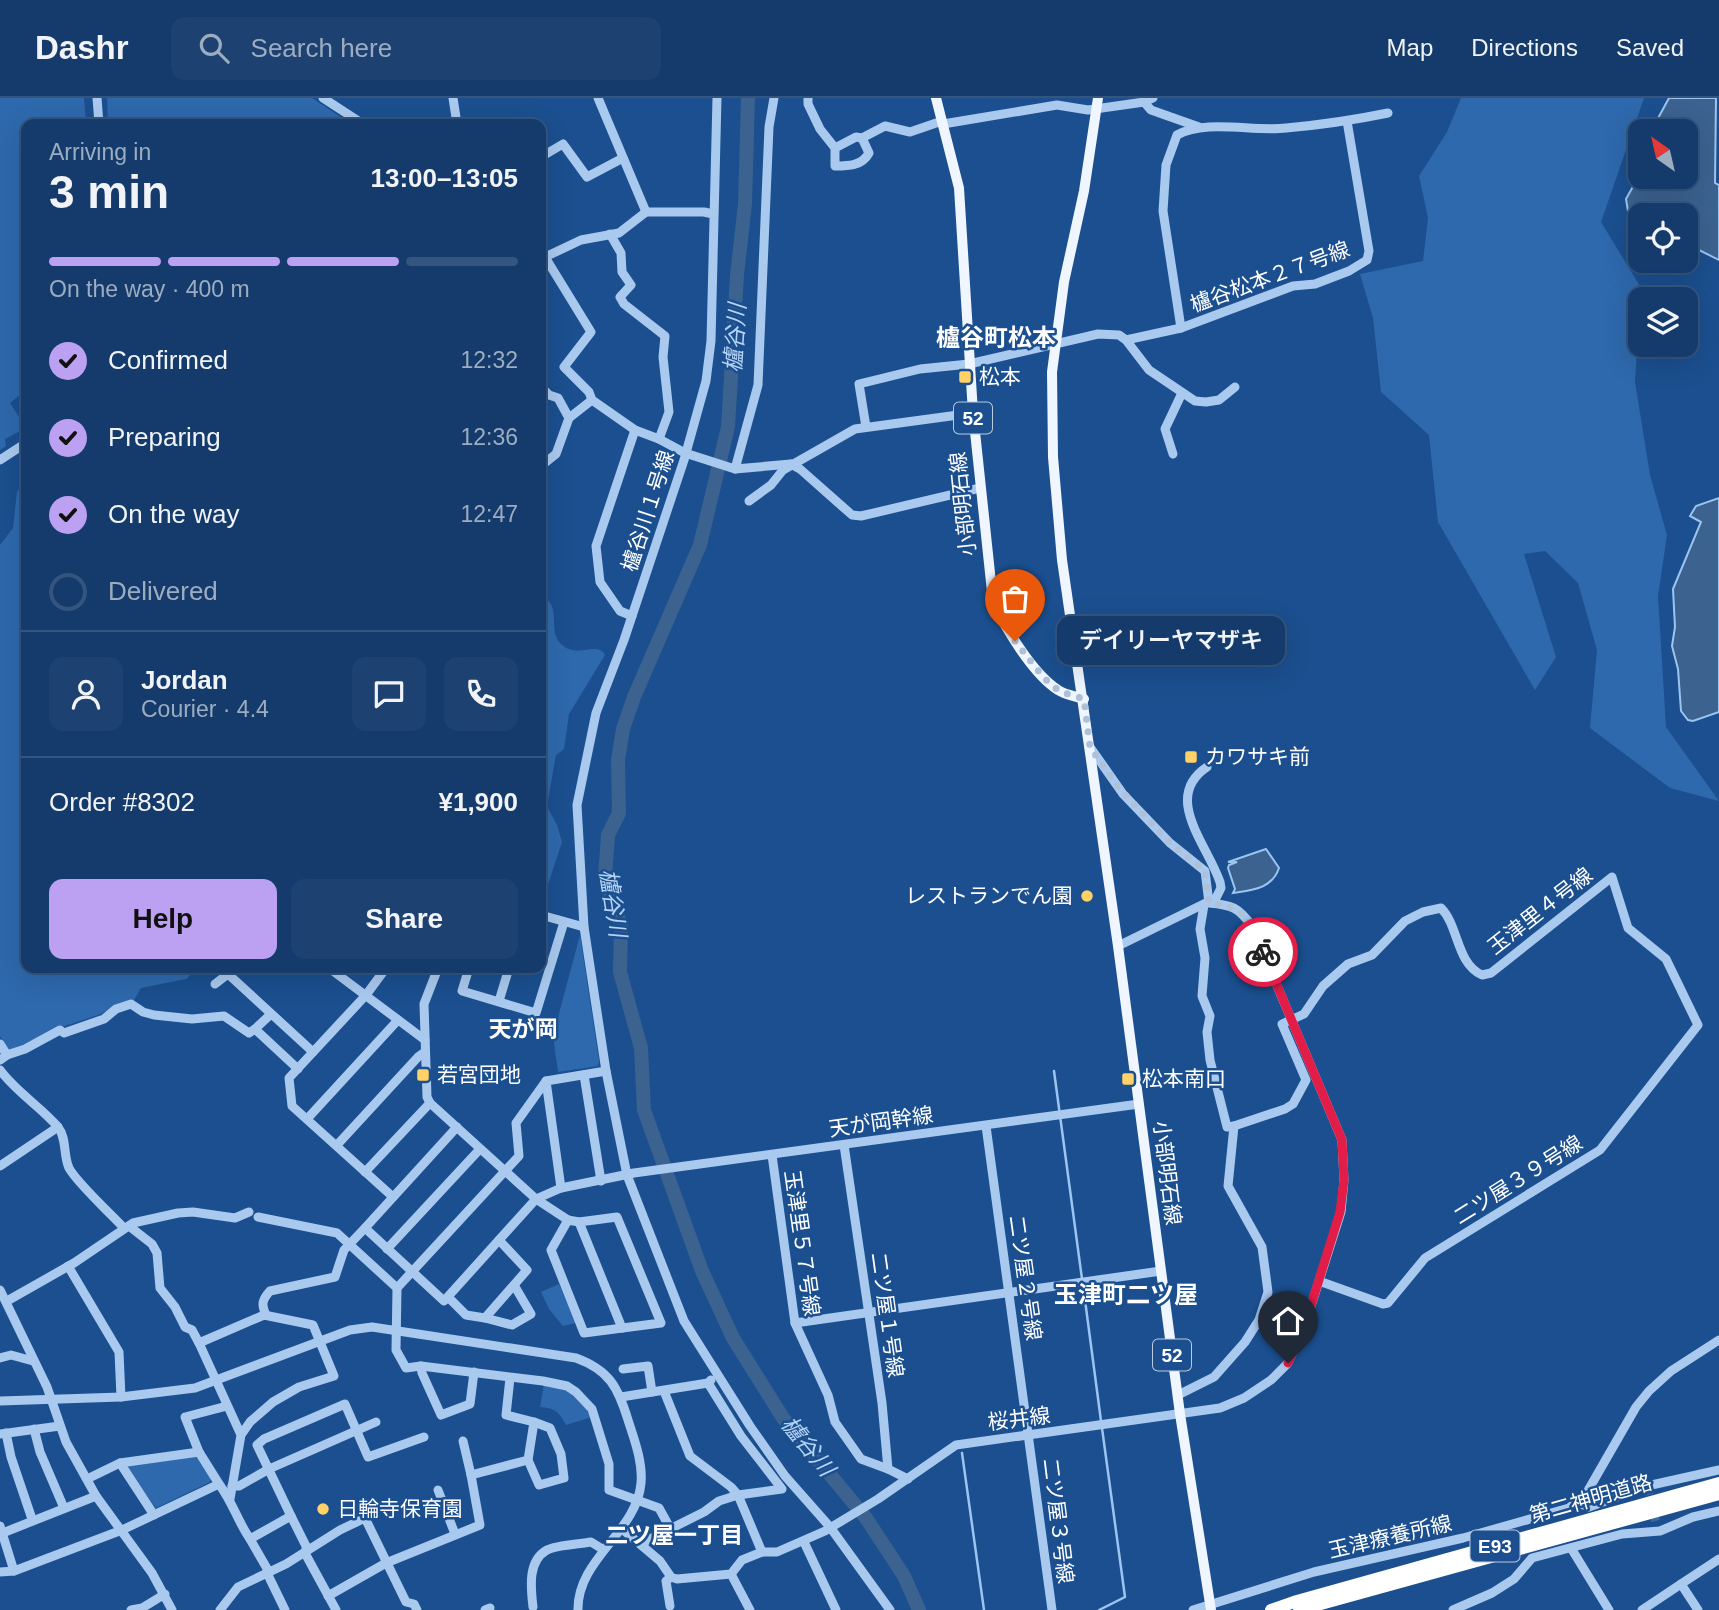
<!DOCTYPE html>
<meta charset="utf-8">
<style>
:root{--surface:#143b6b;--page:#1d4271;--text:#f1f3f6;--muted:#9dadc1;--line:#33557e;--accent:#bca0f2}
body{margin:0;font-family:Arial,"Noto Sans JP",sans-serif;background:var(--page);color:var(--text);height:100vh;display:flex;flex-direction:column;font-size:26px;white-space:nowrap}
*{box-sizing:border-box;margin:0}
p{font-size:23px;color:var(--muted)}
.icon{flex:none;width:38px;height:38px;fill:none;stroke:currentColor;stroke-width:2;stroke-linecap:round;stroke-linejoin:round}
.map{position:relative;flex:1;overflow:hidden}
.drawer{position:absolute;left:21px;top:21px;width:525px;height:854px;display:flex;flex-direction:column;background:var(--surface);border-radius:14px;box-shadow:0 7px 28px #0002,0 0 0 2px var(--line)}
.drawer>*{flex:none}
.needle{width:46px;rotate:326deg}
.buttons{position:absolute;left:1628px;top:21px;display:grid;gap:14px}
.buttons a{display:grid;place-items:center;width:70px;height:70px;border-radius:14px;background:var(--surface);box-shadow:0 7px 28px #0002,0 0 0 2px var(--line);font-size:35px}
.pin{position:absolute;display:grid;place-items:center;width:60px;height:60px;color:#fff;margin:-72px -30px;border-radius:50% 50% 50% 0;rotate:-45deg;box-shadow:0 0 7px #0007}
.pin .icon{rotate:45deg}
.courier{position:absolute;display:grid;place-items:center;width:70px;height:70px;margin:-35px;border:5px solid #e11d48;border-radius:50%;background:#fff;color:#222;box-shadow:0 2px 9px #0007}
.bubble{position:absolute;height:49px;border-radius:14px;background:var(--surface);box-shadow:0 7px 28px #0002,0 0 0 2px var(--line);font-size:23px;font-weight:600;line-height:49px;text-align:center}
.headline em{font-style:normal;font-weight:600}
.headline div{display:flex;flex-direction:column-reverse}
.headline{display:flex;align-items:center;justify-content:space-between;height:119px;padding:0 28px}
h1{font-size:46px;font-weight:600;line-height:52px}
.bar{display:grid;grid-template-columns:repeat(4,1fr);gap:10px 7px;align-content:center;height:84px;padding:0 28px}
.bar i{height:9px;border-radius:5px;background:var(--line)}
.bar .active{background:var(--accent)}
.bar p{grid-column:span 4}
.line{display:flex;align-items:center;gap:18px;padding:0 28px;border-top:2px solid var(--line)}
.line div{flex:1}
.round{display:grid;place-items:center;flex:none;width:74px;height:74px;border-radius:14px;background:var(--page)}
ol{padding:0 28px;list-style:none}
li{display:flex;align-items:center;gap:21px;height:77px}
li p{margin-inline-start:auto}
li .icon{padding:7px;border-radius:50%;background:var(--accent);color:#111;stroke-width:4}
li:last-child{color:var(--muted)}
li i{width:38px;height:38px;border:4px solid var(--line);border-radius:50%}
.button{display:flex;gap:14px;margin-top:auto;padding:14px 28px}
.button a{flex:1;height:80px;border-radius:14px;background:var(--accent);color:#111;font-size:28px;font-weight:600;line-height:80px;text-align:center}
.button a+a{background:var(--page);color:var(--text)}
header{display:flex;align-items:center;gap:42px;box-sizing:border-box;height:98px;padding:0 35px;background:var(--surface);border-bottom:2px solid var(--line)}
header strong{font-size:33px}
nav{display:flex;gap:38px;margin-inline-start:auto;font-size:24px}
.search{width:490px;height:63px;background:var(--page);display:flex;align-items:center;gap:18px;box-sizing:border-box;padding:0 24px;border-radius:14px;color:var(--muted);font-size:26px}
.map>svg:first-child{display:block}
.green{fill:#2e69ad}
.water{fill:#3c6290;stroke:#9cc4f0;stroke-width:2}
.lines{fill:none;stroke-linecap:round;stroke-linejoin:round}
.stream{stroke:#9cc4f0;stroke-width:2.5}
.river{stroke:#3c6290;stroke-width:14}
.minor-tunnel{stroke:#3d69a0;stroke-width:9;stroke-dasharray:9 4.5;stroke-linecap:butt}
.minor{stroke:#a9c9ee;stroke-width:9}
.major{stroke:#f0f6ff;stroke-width:10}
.highway{stroke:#fff;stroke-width:12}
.done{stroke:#afc1d8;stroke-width:7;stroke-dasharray:0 12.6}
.route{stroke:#e11d48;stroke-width:9}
.poi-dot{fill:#ffd166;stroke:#1b4f8f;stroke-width:2.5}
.labels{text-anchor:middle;stroke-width:5;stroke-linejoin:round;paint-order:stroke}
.shield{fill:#1b4f8f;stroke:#bbcadd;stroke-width:2}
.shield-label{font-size:19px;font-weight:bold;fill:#fff}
.street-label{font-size:21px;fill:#fff;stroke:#1b4f8f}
.poi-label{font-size:21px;fill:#fff;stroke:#1b4f8f;text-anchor:start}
.water-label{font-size:23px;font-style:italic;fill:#b5d3f5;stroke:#1b4f8f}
.neighbourhood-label{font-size:23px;font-weight:bold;fill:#fff;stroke:#1b4f8f}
.quarter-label{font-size:24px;font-weight:bold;fill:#fff;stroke:#1b4f8f}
</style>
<header>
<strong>Dashr</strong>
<div class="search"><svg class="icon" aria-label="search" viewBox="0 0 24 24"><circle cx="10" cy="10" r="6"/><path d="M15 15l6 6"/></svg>Search here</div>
<nav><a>Map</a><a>Directions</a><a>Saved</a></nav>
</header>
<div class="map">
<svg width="1719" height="1512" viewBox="0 0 1719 1512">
<rect width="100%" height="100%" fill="#1b4f8f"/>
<g class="green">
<path d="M0,0H84L86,26H26V292L10,305L26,330L5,341L6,348L0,352Z"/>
<path d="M107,0H312L351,26H108Z"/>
<path d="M1461,0H1644L1601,124L1643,193V201H1640L1635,284L1650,377L1667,437L1658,498L1666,629L1719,703L1670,690L1590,630L1597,552L1578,485L1545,453L1524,456L1556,559L1535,592L1438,424L1429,337L1381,294L1373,220L1360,176L1423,163L1428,120L1419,78L1447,34Z"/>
<path d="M26,383V870H198L186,881L141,890L133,904L127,903L98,917L56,931L9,953L0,938V447L13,430L17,394Z"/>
<path d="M541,498C563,506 547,533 561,546C578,562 597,542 605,557L569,616L564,651L556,657L547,708L557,727L562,744L541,808Z"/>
<path d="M580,837L599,963L598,968L558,974L553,938Z"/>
<path d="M559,1186L576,1225L563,1228L549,1211L541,1194Z"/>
<path d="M544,1286C571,1290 578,1297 592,1319L566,1327C559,1314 555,1310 540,1309Z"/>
<path d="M198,1357L211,1379L210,1384L156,1410L127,1372V1368Z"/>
</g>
<g class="water">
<path d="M1669,0H1716L1715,85L1719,87V162L1697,151L1685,150V117H1640V132L1630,126L1626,101L1640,76V79H1685V33H1658L1656,24Z"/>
<path d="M1719,400V614L1693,623L1688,622L1681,613L1678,571L1672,548L1675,529L1673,491L1701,424L1690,418L1696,408Z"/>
<path d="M1266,751L1279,770C1272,791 1252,792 1233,795L1235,791L1228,770L1229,767L1237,764H1228Z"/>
</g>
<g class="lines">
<g class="stream">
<path d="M1054,973L1082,1181"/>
<path d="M1083,1187L1101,1323"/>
<path d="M962,1355L984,1512"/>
<path d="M1099,1512L1125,1499L1102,1330"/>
</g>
<path class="river" d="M748,0L745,106L737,177L728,329L700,447L634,599L623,631L618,662L619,715L608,737L605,779L621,828L620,874L641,950L644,1012L702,1173L733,1240L783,1320L866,1420L904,1478L919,1512"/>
<path class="minor-tunnel" d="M1647,1388L1656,1425"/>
<g class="minor">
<path d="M97,0L99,26"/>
<path d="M323,0L363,26"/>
<path d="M453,0L457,26"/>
<path d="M598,0L646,114"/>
<path d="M717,0L711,243L706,283L684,362L624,542L596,615L577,707L584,829L606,973L627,1077L684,1223L750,1328L785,1378L830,1429L890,1512"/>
<path d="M808,0V6L820,31L835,50V68C848,68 862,68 869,55L862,40L885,28L910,34L942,23"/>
<path d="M1144,4L1151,12L1199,29"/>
<path d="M943,26L1057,7L1088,12L1144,4L1153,0"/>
<path d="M835,50L856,39L862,40"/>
<path d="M541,59L563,46L587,79L623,60"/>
<path d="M610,136L621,155L622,174L631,187L620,199L624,206L665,238L663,259L669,314L659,341"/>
<path d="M545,159L591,234L564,269L589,294L592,302L635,332L659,341L685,355L735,371L791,366"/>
<path d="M545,159L581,142L619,135L646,114H704L713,116"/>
<path d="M1181,230L1163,113L1166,67L1177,37C1206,21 1253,34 1286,30C1320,27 1354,22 1388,15"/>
<path d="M1126,242L1181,230L1293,188L1315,186L1349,173L1367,162L1369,153L1347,23"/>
<path d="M541,289L549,297L558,300L569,320"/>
<path d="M866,329L859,286L920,271L969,266L1098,236L1119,237L1126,242L1149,272L1195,303L1206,304L1219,302L1235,289"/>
<path d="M1173,356L1165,331L1182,295"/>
<path d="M0,362L26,345"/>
<path d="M791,366L800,371L852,417L861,418L980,390"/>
<path d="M541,368L556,356L569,320L592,302"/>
<path d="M735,371L758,287L769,29L774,0"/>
<path d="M749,403L771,387L783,372L855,331L973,315"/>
<path d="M632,518L620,513L600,484L596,448L635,332"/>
<path d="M1204,807L1200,831L1205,860L1202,898L1210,918L1207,934L1210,962L1227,1029L1234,1028"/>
<path d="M541,817L584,829"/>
<path d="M1118,848L1216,800L1221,790L1220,784C1207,746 1162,699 1207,669"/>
<path d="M329,870L425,942"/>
<path d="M386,870L366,897L289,980L292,1008L393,1099"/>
<path d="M438,870L424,906L427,999L430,1005L536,1101L568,1122"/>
<path d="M469,870L462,893L536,915L564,824"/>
<path d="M215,886L228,876L313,954"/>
<path d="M499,903L509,870"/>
<path d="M271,916L255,931L298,971"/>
<path d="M0,946L7,957L0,962"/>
<path d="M7,957L25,951L60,932L64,935L104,921L116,911L131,906L143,914L154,917L192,921L224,918L249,935L255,931"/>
<path d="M0,972C16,994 40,1008 58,1029C67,1040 63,1057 69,1070C77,1085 111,1116 124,1130"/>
<path d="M584,977L601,1083"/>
<path d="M307,1021L398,922"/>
<path d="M986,1028L1052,1512"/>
<path d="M457,1029L365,1130L444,1203L536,1101L561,1090L634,1075L1139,1006"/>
<path d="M337,1047L418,959L425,954"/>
<path d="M844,1047L882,1305L888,1371L908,1381"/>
<path d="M772,1057L795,1225L828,1297L835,1324L861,1361L888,1371"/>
<path d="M0,1068L58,1029"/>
<path d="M365,1074L430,1005"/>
<path d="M561,1090L546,983L606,973"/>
<path d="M258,1119L337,1135L397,1190L396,1252L406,1270L421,1268L543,1283L567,1288L576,1294L592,1311L609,1366V1392L659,1410L670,1430"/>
<path d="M617,1119L661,1225L584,1235L551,1152L568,1122L579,1124Z"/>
<path d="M579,1124L622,1230"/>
<path d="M129,1128L152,1146L157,1155L160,1190L175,1209L185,1229L192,1232L199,1245"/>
<path d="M387,1151L480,1051"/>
<path d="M68,1168L119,1254L121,1299"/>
<path d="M397,1190L519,1058L516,1025L546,983"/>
<path d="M0,1192L47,1289L66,1344L96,1398L152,1475L172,1512"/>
<path d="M448,1199L466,1217L485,1220L527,1172L499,1142"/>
<path d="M7,1203L74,1165L133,1125L178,1115L193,1114L235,1120L249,1114"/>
<path d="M266,1217C261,1206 262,1202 270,1193L335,1179L344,1152L365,1130"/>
<path d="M485,1220L512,1227L531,1216L514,1187"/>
<path d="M795,1225L1161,1173"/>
<path d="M0,1260L11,1257L33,1263"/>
<path d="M421,1268L422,1275L441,1317L470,1306L474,1274"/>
<path d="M623,1271L648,1268L652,1294"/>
<path d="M664,1293L690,1358L731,1389L738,1397L762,1454"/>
<path d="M1178,1297L1214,1279L1245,1244L1259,1222L1268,1194L1262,1149L1228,1088L1234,1028L1285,1011L1293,1006L1306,982L1282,926L1304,916L1323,888L1348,866L1372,857L1405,823L1423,814L1441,810C1459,828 1456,865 1482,877L1491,875L1612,779L1628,830L1666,861L1698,927L1600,1052L1425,1160L1388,1205L1383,1206L1319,1183"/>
<path d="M621,1299L708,1285L711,1282"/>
<path d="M0,1303L121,1299L195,1290L350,1232L372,1229L576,1260C609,1272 618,1289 628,1322C634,1341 643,1364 641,1385C637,1434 577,1461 578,1512"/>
<path d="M34,1331L40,1354L64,1410"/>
<path d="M6,1335L11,1359L32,1421"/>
<path d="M0,1336L60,1328"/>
<path d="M463,1343L471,1377"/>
<path d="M199,1354L185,1319L227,1308"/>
<path d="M528,1362L539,1387L564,1380L561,1356L550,1330L534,1324"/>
<path d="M120,1365L154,1417"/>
<path d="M87,1381L120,1365L199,1354L219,1386"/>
<path d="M232,1388H239L269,1371L376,1324"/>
<path d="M438,1392L455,1436"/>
<path d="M230,1401L241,1337L250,1324L273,1304L299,1289L334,1278L313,1227L264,1217L199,1245L241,1337"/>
<path d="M1578,1405L1589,1409L1647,1388L1719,1372"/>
<path d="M291,1418L257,1347L264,1341L345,1306L368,1359L424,1339"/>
<path d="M0,1428L14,1473L122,1432L219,1386C233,1405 237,1422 250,1441L291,1418L306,1448V1457L336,1512"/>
<path d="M621,1430L660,1463L671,1479L677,1481L731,1476L742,1462L762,1454H777L825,1433L878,1401L956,1347L1220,1310L1244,1300L1271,1282L1288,1265L1304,1230L1341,1114L1344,1082L1342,1042L1252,828C1238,809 1232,807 1209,805L1205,773L1170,745L1123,696L1090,649"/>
<path d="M0,1436L96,1398"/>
<path d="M250,1441L269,1474"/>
<path d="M804,1444L836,1512"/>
<path d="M640,1446L704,1414L719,1403L738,1397L782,1391L741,1338L708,1285"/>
<path d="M1571,1450L1609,1512"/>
<path d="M0,1474L14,1473"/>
<path d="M267,1475L285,1512"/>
<path d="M731,1476L750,1512"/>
<path d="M328,1498L386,1465L480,1427L471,1377L528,1362L534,1324L506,1317L510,1280"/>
<path d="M670,1508L666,1483L671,1479"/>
<path d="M533,1509C531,1491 527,1463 547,1452C556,1447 580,1446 591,1444L604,1452"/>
<path d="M131,1512L142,1510L165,1496"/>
<path d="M220,1512L238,1489L286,1466L340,1432L365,1420L406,1504L414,1506L417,1512"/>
<path d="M485,1512L490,1510"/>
<path d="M1193,1512L1314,1474L1463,1440L1569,1410L1586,1396L1636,1309L1649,1293L1671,1273L1719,1242"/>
<path d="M1453,1512L1492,1495L1514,1481L1532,1460L1622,1436L1660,1433L1693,1419L1719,1413"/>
<path d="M1642,1512L1681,1486"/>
<path d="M1698,1512L1681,1486L1719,1461"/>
</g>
<g class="major">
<path d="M936,0L959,90L973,315L993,503C1005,530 1033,576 1058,592C1065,597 1076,598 1084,601"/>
<path d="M1098,0L1084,93L1064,184L1052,274L1053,359L1062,462L1118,848L1180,1316L1211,1512"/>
</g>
<g class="highway">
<path d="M1271,1512L1297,1503L1719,1385"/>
<path d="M1299,1512L1719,1396"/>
</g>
</g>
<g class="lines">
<path class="done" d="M1015,543L1044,580L1059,593L1084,601L1090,649L1118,689L1170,745L1205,773L1209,805C1248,809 1249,821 1263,854"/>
<path class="route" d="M1263,854L1342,1042L1344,1082L1340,1114L1304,1230L1288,1265"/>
</g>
<g class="poi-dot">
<rect x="958" y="272" width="14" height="14" rx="3.5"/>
<rect x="1184" y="652" width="14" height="14" rx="3.5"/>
<circle cx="1087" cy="798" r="7"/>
<rect x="416" y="970" width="14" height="14" rx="3.5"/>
<rect x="1121" y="974" width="14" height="14" rx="3.5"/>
<circle cx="323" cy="1411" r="7"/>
</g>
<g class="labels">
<g class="shield">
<rect x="954" y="304.5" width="38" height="31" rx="5"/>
<rect x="1153" y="1241.5" width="38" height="31" rx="5"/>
<rect x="1470.5" y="1432.5" width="49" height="31" rx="5"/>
</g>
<g class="shield-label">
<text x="973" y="327">52</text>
<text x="1172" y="1264">52</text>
<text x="1495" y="1455">E93</text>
</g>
<g class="street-label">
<text transform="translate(1270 179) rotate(-20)" y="7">櫨谷松本２７号線</text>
<text transform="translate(963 406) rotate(-96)" y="7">小部明石線</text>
<text transform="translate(648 413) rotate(-72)" y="7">櫨谷川１号線</text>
<text transform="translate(1540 813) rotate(-38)" y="7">玉津里４号線</text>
<text transform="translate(881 1024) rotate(-8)" y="7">天が岡幹線</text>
<text transform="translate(1167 1075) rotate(83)" y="7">小部明石線</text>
<text transform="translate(1518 1082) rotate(-32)" y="7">二ツ屋３９号線</text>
<text transform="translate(802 1145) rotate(82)" y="7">玉津里５７号線</text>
<text transform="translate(1025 1180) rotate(82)" y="7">二ツ屋２号線</text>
<text transform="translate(887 1217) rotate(82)" y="7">二ツ屋１号線</text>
<text transform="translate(1019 1321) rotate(-7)" y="7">桜井線</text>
<text transform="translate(1591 1401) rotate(-16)" y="7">第二神明道路</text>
<text transform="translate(1058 1423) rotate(83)" y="7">二ツ屋３号線</text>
<text transform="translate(1390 1439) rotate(-13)" y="7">玉津療養所線</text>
</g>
<g class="poi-label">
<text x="979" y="286">松本</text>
<text x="1205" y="666">カワサキ前</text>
<text x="1073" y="805" text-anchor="end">レストランでん園</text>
<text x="437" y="984">若宮団地</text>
<text x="1142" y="988">松本南口</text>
<text x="337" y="1418">日輪寺保育園</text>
</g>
<g class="water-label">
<text transform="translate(735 240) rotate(-86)" y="8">櫨谷川</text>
<text transform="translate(613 805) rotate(81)" y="8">櫨谷川</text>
<text transform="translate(808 1348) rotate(51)" y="8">櫨谷川</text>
</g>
<g class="neighbourhood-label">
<text x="523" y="939">天が岡</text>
<text x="674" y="1445">二ツ屋一丁目</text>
</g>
<g class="quarter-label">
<text x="996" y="248">櫨谷町松本</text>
<text x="1126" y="1205">玉津町二ツ屋</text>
</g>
</g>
</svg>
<div class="buttons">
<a><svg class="needle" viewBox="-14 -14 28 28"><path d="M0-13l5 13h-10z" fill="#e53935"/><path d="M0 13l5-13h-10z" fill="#9dadc1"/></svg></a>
<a><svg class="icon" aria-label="locate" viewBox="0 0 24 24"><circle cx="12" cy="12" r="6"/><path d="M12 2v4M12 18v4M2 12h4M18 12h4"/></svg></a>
<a><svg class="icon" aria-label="layers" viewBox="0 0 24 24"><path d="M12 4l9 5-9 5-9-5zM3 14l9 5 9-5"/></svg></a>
</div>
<div class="pin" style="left:1015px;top:543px;background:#ea580c"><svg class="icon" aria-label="bag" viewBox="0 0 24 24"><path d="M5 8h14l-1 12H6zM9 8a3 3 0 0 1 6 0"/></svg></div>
<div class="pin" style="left:1288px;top:1265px;background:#1f2937"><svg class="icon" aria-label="home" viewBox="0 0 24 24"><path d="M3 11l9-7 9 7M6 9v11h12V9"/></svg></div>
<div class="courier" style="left:1263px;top:854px"><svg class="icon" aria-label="bike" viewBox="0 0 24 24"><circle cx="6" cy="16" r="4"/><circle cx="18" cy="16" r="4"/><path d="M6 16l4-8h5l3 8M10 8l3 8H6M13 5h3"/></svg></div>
<div class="bubble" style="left:1057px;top:518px;width:228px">デイリーヤマザキ</div>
<section class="drawer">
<div class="headline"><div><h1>3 min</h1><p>Arriving in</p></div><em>13:00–13:05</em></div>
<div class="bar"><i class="active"></i><i class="active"></i><i class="active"></i><i></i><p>On the way · 400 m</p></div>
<ol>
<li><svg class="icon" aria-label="check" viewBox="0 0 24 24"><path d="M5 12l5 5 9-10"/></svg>Confirmed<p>12:32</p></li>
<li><svg class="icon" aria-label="check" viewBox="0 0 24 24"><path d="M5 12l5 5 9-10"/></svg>Preparing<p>12:36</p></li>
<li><svg class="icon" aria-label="check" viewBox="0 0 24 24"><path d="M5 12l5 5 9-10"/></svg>On the way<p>12:47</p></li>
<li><i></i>Delivered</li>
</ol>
<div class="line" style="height:126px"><a class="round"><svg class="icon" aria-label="person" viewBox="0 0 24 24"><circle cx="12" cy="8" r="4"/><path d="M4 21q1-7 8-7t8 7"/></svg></a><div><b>Jordan</b><p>Courier · 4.4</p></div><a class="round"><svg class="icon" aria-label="chat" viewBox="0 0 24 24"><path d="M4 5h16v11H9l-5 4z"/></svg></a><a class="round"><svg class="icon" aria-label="phone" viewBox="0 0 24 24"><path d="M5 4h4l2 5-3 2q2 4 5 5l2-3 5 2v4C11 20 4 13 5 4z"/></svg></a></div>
<div class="line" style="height:91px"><div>Order #8302</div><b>¥1,900</b></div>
<div class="button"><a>Help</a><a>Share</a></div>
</section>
</div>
